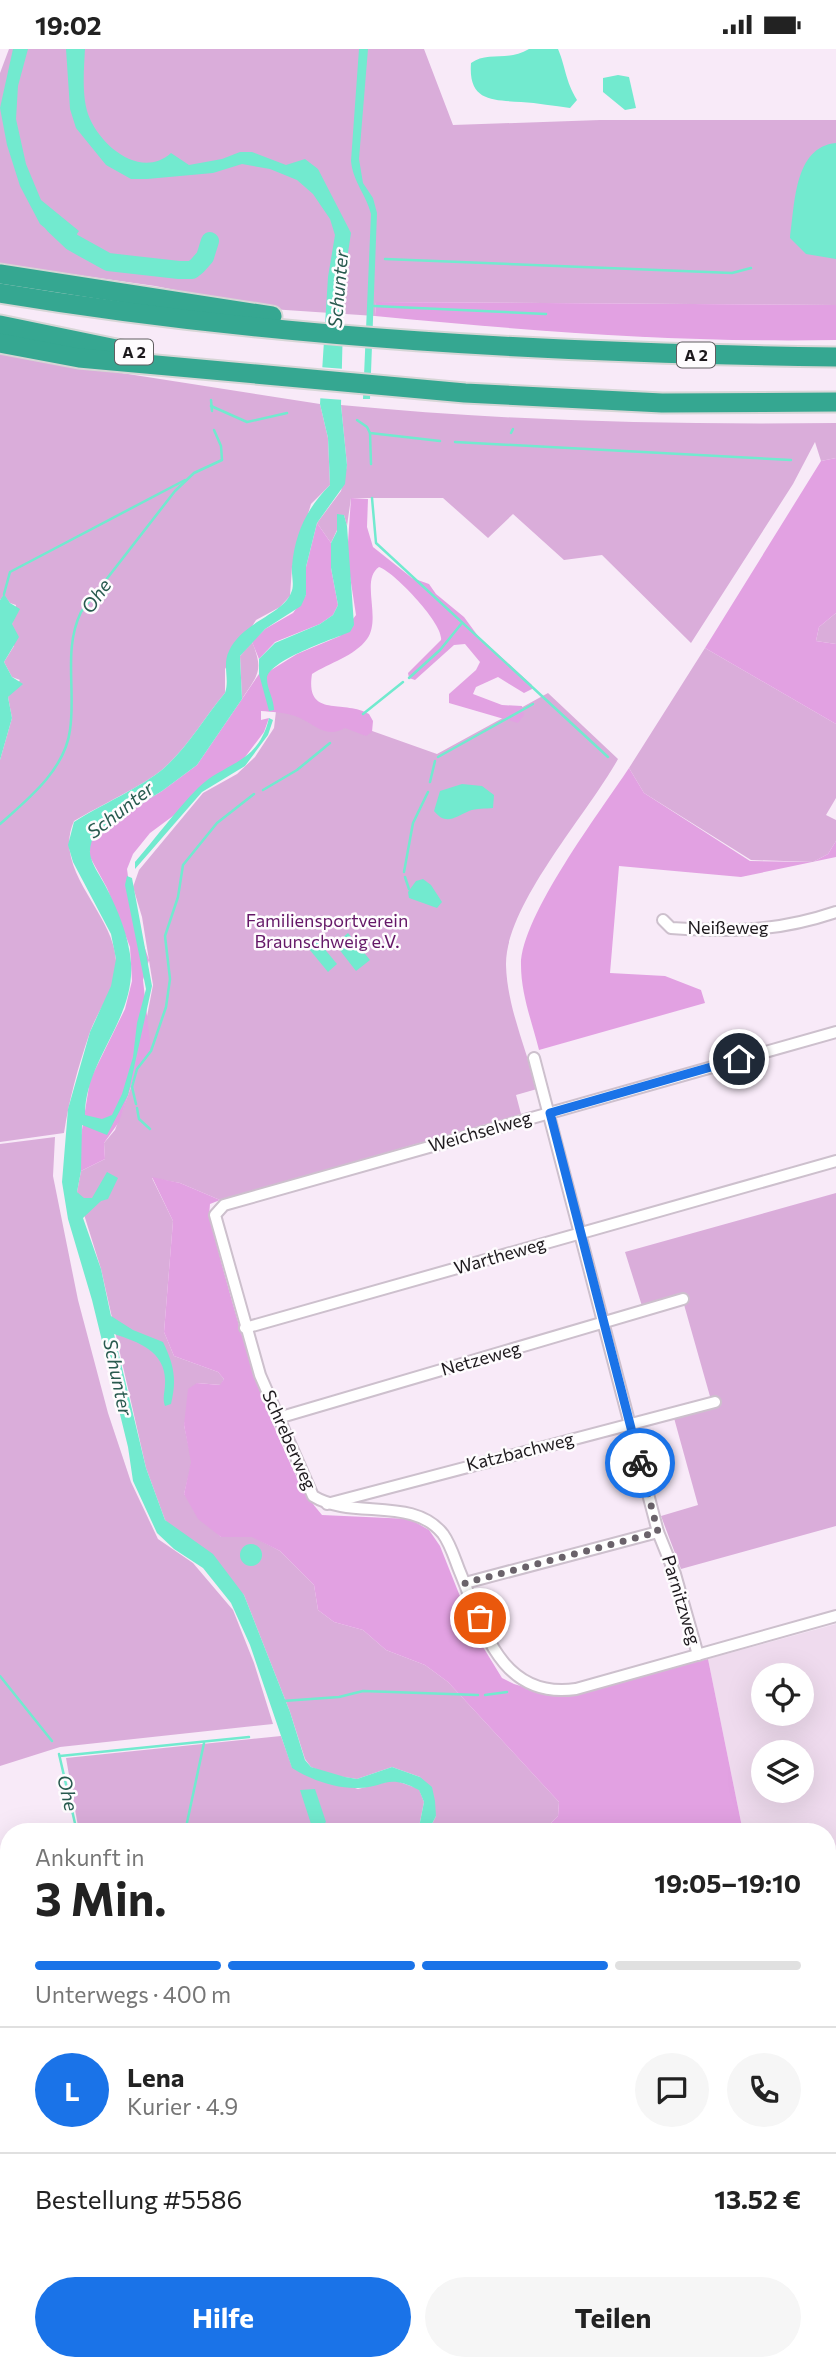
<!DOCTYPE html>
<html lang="de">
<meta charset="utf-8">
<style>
:root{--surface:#fff;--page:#f6f6f6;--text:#222;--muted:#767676;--line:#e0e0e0;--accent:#1a73e8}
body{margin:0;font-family:Commissioner,sans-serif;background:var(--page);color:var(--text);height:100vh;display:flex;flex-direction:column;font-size:26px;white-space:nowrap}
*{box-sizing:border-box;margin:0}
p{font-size:23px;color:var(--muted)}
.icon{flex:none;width:38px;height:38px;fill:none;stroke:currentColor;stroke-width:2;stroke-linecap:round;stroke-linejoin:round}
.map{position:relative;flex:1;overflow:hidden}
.sheet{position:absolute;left:0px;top:1774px;width:836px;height:548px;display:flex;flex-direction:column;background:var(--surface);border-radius:28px 28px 0 0;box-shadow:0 7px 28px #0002}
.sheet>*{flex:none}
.buttons{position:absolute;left:751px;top:1614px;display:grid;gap:14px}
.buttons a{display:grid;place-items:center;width:63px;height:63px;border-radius:50%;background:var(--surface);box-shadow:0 7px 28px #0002;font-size:35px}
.pin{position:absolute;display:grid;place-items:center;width:60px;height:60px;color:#fff;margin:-30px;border:4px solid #fff;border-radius:50%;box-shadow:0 2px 7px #0007}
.courier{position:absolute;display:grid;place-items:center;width:70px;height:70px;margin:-35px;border:5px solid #1a73e8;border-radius:50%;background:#fff;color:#222;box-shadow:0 2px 9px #0007}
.head em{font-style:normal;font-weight:700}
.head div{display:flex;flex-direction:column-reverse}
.head{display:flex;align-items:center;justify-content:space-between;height:119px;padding:0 35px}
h1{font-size:46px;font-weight:700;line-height:52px}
.bar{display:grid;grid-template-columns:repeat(4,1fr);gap:10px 7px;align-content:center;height:84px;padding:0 35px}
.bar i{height:9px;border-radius:5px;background:var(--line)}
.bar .on{background:var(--accent)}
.bar p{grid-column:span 4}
.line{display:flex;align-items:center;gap:18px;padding:0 35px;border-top:2px solid var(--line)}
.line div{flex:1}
.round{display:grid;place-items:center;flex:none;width:74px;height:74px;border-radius:37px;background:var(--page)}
.button{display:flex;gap:14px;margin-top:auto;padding:14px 35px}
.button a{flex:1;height:80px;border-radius:42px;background:var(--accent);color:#fff;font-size:28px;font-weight:700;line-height:80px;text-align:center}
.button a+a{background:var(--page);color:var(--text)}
.status{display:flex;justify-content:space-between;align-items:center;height:49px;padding:0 35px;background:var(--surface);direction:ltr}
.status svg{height:19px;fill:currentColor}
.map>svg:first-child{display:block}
.built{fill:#efdbee;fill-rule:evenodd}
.green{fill:#daadda}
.forest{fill:#e2a1e2}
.water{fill:#72eacf}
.pier{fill:#f8eaf8}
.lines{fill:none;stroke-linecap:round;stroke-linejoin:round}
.stream{stroke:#72eacf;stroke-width:2.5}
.river{stroke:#72eacf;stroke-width:18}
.street-casing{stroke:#cdc0cd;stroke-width:14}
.highway-casing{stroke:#d6d6d6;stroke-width:23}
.street{stroke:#fff;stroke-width:10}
.highway{stroke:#35a791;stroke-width:19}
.done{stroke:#6a626a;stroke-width:7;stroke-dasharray:0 12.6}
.route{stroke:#1a73e8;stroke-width:9}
.labels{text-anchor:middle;stroke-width:5;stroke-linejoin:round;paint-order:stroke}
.shield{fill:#fefcfe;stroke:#605d60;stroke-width:2}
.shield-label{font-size:16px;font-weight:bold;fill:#1d191d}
.park-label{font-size:18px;fill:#641767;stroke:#fefcfe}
.street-label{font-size:18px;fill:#1d191d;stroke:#fefcfe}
.water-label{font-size:19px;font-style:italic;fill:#285a4f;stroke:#fefcfe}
</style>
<div class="status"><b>19:02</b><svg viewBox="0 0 49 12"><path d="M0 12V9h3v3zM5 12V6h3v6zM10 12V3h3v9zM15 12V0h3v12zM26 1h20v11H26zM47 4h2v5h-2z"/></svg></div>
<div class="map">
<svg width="836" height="2321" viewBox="0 0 836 2321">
<rect width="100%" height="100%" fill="#f8eaf8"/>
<path class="built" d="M836,1575V2298L834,2299L828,2293V1783H743L708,1610ZM763,1626H802V1664H763ZM763,1703H802V1741H763Z"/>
<g class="green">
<path d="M9,0H424L453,76L600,71H836V256L376,253L375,267L271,260L155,237L0,215V24Z"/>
<path d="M0,305L320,355L328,389L330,436L311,455L292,518L290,547L280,558L256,571L225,620V644C204,669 188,698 163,720C143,737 99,757 74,772C52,821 113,863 116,911C118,938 97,961 89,986C78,1018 69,1051 64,1084L0,1093V711L12,669L8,648L20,631L12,628L4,613L14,597L12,575L16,556L10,554L4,546L0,551Z"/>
<path d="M341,356C506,372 670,376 836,374V409L821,412L815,393L793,435L691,594L602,506L564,511L513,465L488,489L443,449H351L347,477L344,466L331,494L317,474L341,442L347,416Z"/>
<path d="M836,564V595L816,592L819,578Z"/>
<path d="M252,593C264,621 258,626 242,650L240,607Z"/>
<path d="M705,599L836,675V749L826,766L836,771V792L828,805L813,813L751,811L644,744L629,719Z"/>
<path d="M548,644L618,710C589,763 505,856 506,916C507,957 526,1000 537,1040L516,1046L521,1065L220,1151L180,1134L152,1129L173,1172L164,1283L174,1307L218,1323L224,1330L221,1336L197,1334L184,1376L192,1413L184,1445L221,1488L252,1487L280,1502L314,1536L318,1561L334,1573L363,1581L386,1601L425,1616L448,1633L559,1753L558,1767L542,1783H428L436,1767L420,1728L392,1718L357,1730L331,1726L311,1718L305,1710L290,1663L244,1546L165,1471L146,1419L101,1220L77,1143L81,1122L105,1110L104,1094L115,1081L136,1025L153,936L142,868L133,838L139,821L203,744L237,725L255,708L274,679L276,662L344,672L437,705Z"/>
<path d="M55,1088L53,1127L78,1251L108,1364L131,1433L158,1490L193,1514L233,1561L254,1614L273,1675L60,1698L0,1717V1095Z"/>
<path d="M836,1144V1477L681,1520L661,1467L698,1456L674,1369L713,1358L681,1245L642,1257L625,1203Z"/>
<path d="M281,1687L292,1718L358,1740L394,1731L419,1740L424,1753L418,1783H79L66,1709Z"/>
<path d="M0,1953H9V2091L3,2100L0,2115Z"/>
<path d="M9,2124V2314H551L556,2321H0V2164Z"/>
</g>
<g class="forest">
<path d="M376,253L836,256V291C681,294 529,282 375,267Z"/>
<path d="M836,409V564L819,578L816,592L836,595V675L705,599L821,412Z"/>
<path d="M351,449L368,450L367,478L373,498L412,529L429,535L436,545L464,568L478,587L532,636V640L524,644L498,628L476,638L473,645L502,656L522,657L524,666L518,674L449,654V645L476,621L480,613L465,595L454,596L415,631L409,629L408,624L441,591C444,575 393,522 379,518C360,531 382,569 367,590C355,607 329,614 312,625C305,670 343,650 369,665L373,672L372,683L366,687L345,679C325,691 313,673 295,667C284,663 272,663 261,662V671L269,669L264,683L242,712L198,740L177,764L150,784L133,805L127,820L133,865L149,911L143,931L151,1002L137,1020L119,1073L104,1094L105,1110L81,1122L80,1093L90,1031L125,960L132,932L130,898L107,839L90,808V795L95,783L162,742L197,716L259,625L268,623L297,605L340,587L356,566L347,508Z"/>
<path d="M317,474L331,494V519L338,556L333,566L320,575L275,593L259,610L252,593L265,580L293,564L306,546V518Z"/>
<path d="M629,719L644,744L750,812L813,813L828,805L836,792V808L741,828L619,817L610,924L665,927L701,941L705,954L539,1001C532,973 521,945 521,916C521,867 600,763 629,719Z"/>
<path d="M152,1128L180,1134L220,1151L210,1155L209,1167C229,1242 248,1316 278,1387C291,1416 301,1442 322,1466L410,1470L429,1481L440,1497L475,1585L502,1629L514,1635L555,1647L708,1610L743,1783H542L558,1767L559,1753L448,1633L425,1616L386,1601L363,1581L334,1573L318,1561L314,1536L280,1502L252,1488H221L198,1470L184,1445L191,1413L184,1376L188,1340L197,1334L220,1336L224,1330L218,1323L174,1307L164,1283L173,1172Z"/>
<path d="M828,2293L836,2298V2321H572L569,2314H828Z"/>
</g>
<g class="water">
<path d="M13,0H28L18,37L16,70L26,115L41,151L79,182L68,198L40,175L20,137L7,96L0,59Z"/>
<path d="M66,0H85C84,20 81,51 90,70C103,99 142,130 171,104L189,116L222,110L240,103H252L286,116L305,110L318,120L351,184L344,230L341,356L347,416L345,435L317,474L306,518V546L301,557L265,580L240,607L242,650L197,716L162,742L95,783C92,792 88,800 91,809C94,819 101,828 106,838C118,861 129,888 131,914C135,971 85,1011 85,1066L102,1070L112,1066L122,1045L133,1008L137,974L146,940L125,836L127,827L132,829L152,937L128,1046L107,1086L82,1076L81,1122L77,1143L84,1149H92L107,1123L118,1129L108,1150L101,1152L83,1169L101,1220L111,1267L133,1281L163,1293C174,1316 177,1330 171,1355L165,1357C162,1349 165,1343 165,1335C167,1303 139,1293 114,1285L146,1419L165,1471L213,1505L244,1546L290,1663L305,1711L311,1718L345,1728L357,1730L392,1718L420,1728L432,1738L435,1752L436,1767L428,1783H418L424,1753L419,1741C385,1723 385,1740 355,1739C334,1739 309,1730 292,1719L250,1596L231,1554L203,1519L174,1500L157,1484L133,1432L128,1398L92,1251L68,1170L62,1133L68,1060L90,983L111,937L116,910L111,885L73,813L68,796L74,773C99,757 143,737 163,720C188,698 204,669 225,644C230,630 222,616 229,602C242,573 282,566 291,544C295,536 291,526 292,517C295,484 307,459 330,436L328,389L320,355L328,228L335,186L330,170L313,145L297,131L270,120L242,115L213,124L147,130H131L106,116L76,79L70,60Z"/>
<path d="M359,0H368L359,110L363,134L373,149L377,164L370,350H363L371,165C366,145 353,133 351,112Z"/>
<path d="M529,0H558C566,19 565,31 577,51L570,59C554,57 538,54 521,53C493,51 468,53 471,14C487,2 507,13 529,0Z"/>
<path d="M618,26L629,28L636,59L625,61L603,43V29Z"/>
<path d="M836,94V210L806,205L790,189C795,155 794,98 836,94Z"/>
<path d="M337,465L344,466L347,477L354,576L350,583C336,589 266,612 267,630C267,640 274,650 274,661L269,662L259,625V610L275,594L320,575L333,566L338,556L331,519V494L337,482Z"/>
<path d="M4,545L10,554L20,560L12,575L19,588L4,613L12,628L23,635L8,648L12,669L0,711V551Z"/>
<path d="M269,669L273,671L268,686L245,717L202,743L135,820V813C156,789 175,762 198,739C224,713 258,716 269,669Z"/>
<path d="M462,735L482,737L494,746L493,759C486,760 476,759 469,762C455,768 446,777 434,762L440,742Z"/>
<path d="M423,830L431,836L442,853L437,859L409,849L408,843L416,832Z"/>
<path d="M348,884L370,911L356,922L335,895Z"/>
<path d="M313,892H318L337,915L328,923L309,900Z"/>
<circle cx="251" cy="1506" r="11"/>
<path d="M315,1740L326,1773L320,1778H312L300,1741Z"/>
</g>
<path class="pier" d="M319,318L345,320L344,351L317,349Z"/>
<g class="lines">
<g class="stream">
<path d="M385,210L732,224L751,219"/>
<path d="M374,257L546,265"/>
<path d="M211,351L212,362"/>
<path d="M211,357L247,373L287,364"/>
<path d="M357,371L367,378L370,384L440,392"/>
<path d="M370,384L371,415"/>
<path d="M511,384L513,380"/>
<path d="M455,393L791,411"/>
<path d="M372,449L376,494L608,708"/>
<path d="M4,545L10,523L185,431"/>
<path d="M409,629L440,601L462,574"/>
<path d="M363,665L403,633"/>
<path d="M438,708L533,655"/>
<path d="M430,733L435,712"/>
<path d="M263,741L297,721L330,694"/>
<path d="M0,775C27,751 65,721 70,681C76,642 63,600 81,563L175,442L194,424L222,411L221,397L214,381"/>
<path d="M404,823L413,774L428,743"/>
<path d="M405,828L409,840"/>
<path d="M136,1055L132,1038L137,1020L151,1002L166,958L170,930L165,887L178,848L183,816L217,774L254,745"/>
<path d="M137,1059L139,1070L150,1080"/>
<path d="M0,1627L52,1692"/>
<path d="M485,1646L507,1643"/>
<path d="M283,1652L339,1648L363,1642L478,1646"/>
<path d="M59,1705L77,1783"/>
<path d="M60,1707L249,1688"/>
<path d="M185,1783L204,1694"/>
<path d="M0,2136L9,2098"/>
</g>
<path class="river" d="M54,176L72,193L108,213L179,221H192L197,217L205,208L210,192"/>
<defs>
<g id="street">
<path d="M663,871L671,879C732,883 777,883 836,863"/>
<path d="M836,983L224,1156L215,1166L260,1326L313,1447C352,1471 413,1447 443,1485C451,1496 455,1511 460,1523C483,1579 501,1651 576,1640L836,1567"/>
<path d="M534,1009L658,1483L675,1525L698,1606"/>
<path d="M245,1279L836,1112"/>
<path d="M278,1369L683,1250"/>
<path d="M327,1455L715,1353"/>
<path d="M465,1534L658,1483"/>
</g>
<g id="highway">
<path d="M0,225L272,267"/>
<path d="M0,244C277,290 556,304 836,308"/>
<path d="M0,276L126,302"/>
<path d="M0,294L79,309L465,344L662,354L836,353"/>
</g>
</defs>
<use href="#street" class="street-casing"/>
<use href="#highway" class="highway-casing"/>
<use href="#street" class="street"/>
<use href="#highway" class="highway"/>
</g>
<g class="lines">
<path class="done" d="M480,1569L465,1534L658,1483L640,1414"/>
<path class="route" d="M640,1414L550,1064L739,1010"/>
</g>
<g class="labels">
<g class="shield">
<rect x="115" y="290.5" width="38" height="25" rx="5"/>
<rect x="677" y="293.5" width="38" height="25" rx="5"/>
</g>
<g class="shield-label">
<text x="134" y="309">A 2</text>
<text x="696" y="312">A 2</text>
</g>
<g class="park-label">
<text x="327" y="878">Familiensportverein<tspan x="327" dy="21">Braunschweig e.V.</tspan></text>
</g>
<g class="street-label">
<text x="728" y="885">Neißeweg</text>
<text transform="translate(480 1083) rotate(-16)" y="6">Weichselweg</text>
<text transform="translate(500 1207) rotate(-16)" y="6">Wartheweg</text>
<text transform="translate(481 1310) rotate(-16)" y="6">Netzeweg</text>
<text transform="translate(289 1391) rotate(66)" y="6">Schreberweg</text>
<text transform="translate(520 1403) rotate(-14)" y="6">Katzbachweg</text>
<text transform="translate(681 1551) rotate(73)" y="6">Parnitzweg</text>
</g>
<g class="water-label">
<text transform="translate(338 240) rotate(-85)" y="7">Schunter</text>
<text transform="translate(96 547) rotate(-55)" y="7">Ohe</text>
<text transform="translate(120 761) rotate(-38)" y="7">Schunter</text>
<text transform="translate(118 1328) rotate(78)" y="7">Schunter</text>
<text transform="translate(68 1744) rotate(77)" y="7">Ohe</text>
</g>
</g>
</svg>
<div class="buttons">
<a><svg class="icon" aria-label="locate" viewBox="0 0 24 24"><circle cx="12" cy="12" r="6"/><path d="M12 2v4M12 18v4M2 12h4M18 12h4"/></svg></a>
<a><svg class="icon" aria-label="layers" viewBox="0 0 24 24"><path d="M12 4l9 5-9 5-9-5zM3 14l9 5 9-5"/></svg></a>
</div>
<div class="pin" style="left:480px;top:1569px;background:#ea580c"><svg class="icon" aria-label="bag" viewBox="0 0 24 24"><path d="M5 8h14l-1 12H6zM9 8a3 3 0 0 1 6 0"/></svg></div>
<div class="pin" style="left:739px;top:1010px;background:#1f2937"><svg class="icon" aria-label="home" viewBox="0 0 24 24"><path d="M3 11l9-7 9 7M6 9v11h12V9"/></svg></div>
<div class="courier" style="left:640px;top:1414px"><svg class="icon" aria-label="bike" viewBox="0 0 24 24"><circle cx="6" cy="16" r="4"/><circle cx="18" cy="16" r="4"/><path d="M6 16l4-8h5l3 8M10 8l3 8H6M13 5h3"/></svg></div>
<section class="sheet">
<div class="head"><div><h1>3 Min.</h1><p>Ankunft in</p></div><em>19:05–19:10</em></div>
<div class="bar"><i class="on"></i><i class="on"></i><i class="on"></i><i></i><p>Unterwegs · 400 m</p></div>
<div class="line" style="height:126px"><b class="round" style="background:var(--accent);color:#fff">L</b><div><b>Lena</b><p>Kurier · 4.9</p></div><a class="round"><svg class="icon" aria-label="chat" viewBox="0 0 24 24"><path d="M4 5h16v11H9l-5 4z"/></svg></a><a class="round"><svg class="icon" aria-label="phone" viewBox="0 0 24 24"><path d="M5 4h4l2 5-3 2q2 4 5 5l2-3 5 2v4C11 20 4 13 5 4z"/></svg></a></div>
<div class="line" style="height:91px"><div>Bestellung #5586</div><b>13.52 €</b></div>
<div class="button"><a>Hilfe</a><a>Teilen</a></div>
</section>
</div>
